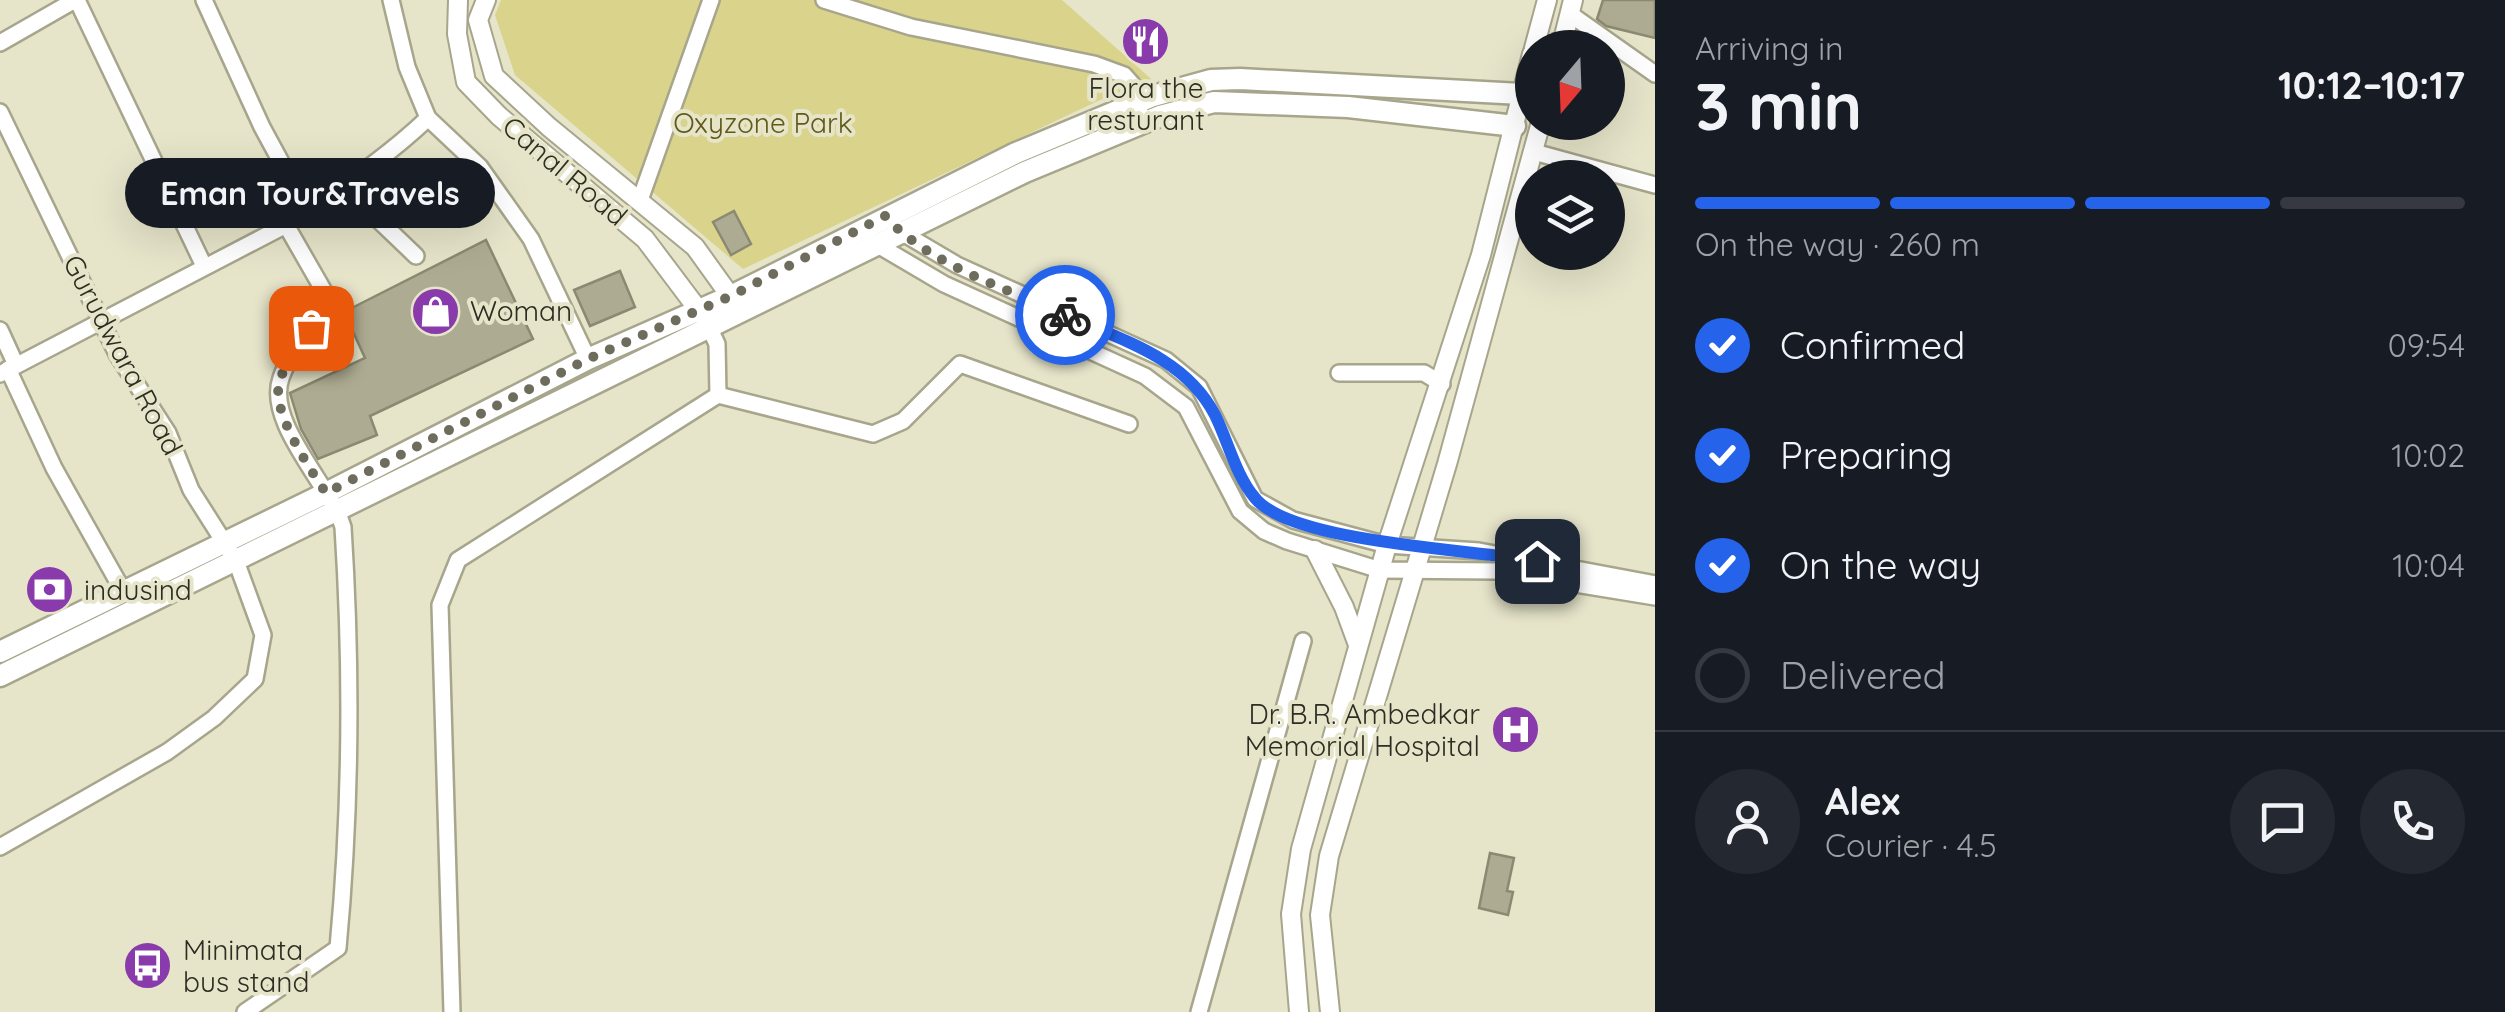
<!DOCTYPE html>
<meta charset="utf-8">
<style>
:root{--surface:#171b24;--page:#242831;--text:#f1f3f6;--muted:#9ea1a6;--line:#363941;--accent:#2563eb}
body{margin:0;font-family:Quicksand,sans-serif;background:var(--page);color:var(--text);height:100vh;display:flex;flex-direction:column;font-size:38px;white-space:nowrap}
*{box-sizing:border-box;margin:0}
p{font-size:32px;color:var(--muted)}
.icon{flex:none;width:55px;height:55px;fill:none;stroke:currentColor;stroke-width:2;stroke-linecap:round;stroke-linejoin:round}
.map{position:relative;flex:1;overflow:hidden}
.details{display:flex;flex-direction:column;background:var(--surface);width:850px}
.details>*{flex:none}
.needle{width:65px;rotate:199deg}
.controls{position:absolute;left:1515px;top:30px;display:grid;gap:20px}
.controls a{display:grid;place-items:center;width:110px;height:110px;border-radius:50%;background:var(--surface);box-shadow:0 10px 40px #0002;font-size:50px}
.pin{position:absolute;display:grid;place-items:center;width:85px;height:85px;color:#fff;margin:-42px;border-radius:20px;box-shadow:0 5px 15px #0006}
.courier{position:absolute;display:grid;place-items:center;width:100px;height:100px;margin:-50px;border:8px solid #2563eb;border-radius:50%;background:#fff;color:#222;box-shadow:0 2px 12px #0007}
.bubble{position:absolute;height:70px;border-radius:35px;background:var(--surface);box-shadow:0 10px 40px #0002;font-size:32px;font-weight:800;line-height:70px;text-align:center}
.headline em{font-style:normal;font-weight:800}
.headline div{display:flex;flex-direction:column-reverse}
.headline{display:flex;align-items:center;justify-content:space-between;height:170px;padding:0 40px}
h1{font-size:65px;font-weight:800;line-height:75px}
.bar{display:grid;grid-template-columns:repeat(4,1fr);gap:15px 10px;align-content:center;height:120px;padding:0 40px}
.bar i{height:12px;border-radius:8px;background:var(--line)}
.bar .active{background:var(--accent)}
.bar p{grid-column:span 4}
.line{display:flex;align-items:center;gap:25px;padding:0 40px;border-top:2px solid var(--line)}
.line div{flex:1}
.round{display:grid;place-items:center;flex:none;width:105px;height:105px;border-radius:52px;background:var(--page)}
ol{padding:0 40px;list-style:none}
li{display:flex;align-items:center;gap:30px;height:110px}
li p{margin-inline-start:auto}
li .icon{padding:10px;border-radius:50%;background:var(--accent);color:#fff;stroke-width:4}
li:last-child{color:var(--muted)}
li i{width:55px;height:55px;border:5px solid var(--line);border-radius:50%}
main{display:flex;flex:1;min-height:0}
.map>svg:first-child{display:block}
.green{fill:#d9d38b}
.building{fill:#adab91;stroke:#8b8971;stroke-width:2.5}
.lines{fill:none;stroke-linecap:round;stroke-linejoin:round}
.minor-casing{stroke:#a7a58b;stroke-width:20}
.major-casing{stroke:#a7a58b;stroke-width:22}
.highway-casing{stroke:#a7a58b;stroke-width:25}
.minor{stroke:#fff;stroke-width:15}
.major{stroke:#fff;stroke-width:18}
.highway{stroke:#fff;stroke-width:20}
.done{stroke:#6e6d5d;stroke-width:10;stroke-dasharray:0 18}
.route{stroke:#2563eb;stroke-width:12}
.labels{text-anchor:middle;stroke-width:8;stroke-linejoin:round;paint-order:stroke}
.poi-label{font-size:28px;fill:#2e2d23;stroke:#e6e5ca;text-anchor:start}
.park-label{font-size:28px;fill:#605a19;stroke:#e6e5ca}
.street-label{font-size:28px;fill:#2e2d23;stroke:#e6e5ca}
</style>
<main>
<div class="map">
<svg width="1655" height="1012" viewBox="0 0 1655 1012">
<rect width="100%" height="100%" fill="#e6e5ca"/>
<path class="green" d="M501,0H1062L1158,85L1100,100L743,269L515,75L495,15Z"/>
<g class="building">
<path d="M1603,0H1655V38L1606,26L1597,19Z"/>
<path d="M734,211L751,244L731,255L713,222Z"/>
<path d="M486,240L533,339L370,416L377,435L318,459L301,429L290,393L365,358L344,312Z"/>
<path d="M620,271L635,307L590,326L574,290Z"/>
<path d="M1490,853L1514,858L1507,891L1513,892L1508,915L1479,908Z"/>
</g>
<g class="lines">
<defs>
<g id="minor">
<path d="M77,0L204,266"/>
<path d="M204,0L262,127L307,210"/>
<path d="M391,0L407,67L428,118L480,167L531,239L588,359"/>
<path d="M824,0L911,27L1094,64L1124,75L1132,84L1140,112"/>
<path d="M1570,14L1655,74"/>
<path d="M0,43L75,0"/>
<path d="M0,112L117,354L168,433L191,490L236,561L263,635L255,679L214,718L167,752L0,847"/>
<path d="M1534,152L1655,185"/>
<path d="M344,187L416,256"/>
<path d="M640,200L711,0"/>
<path d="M896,229L957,265L1166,360L1199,387L1255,499L1293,520L1387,545L1479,551L1655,584"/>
<path d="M871,241L944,284L1145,376L1186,407L1240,511L1264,531L1287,541L1380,570L1495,571L1655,597"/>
<path d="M710,329L717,344L718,395"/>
<path d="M0,330L16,365"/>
<path d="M8,369L54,468L123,591"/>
<path d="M1339,373H1424L1442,384"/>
<path d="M0,374L286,225C335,191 384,160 428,118"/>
<path d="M245,1012L338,948C351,809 352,667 343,527C331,486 265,423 281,378C289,354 308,333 322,311L324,306L318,296L325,293L286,225"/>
<path d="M452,1012L440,605L458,560L718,395L873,434L903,421L960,364L1129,424"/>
<path d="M1199,1012L1303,641"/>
</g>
<g id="major">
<path d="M458,0L457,34L466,82L499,116L645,239L706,320"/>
<path d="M486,0L478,20L494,76L549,127L695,247L736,304"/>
<path d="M1534,48L1547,0"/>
<path d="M1561,48L1573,0"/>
<path d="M1315,550L1344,607L1358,645"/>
<path d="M1299,1012L1291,914L1301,849L1387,545L1481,255L1532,54"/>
<path d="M1330,1012L1320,915L1329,856L1447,464L1541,122"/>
</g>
<g id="highway">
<path d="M0,652L326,493L588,359L731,296L1016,153L1153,96L1211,80L1240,79L1521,94"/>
<path d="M0,676L1025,172L1160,116L1214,102L1348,107L1515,126"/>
</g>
</defs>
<use href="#minor" class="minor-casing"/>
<use href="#major" class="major-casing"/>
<use href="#highway" class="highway-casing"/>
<use href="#minor" class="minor"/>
<use href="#major" class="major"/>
<use href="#highway" class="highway"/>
</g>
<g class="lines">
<path class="done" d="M311,328C300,344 283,365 279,384C272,413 310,469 326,493L588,359L731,296L885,216C929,265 1006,288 1065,315"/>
<path class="route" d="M1065,315C1121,340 1185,357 1215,415C1228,441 1236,476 1255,498C1291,543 1477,550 1537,561"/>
</g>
<defs>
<symbol id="restaurant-disc" viewBox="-11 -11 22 22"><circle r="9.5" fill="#893bab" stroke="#e6e5ca"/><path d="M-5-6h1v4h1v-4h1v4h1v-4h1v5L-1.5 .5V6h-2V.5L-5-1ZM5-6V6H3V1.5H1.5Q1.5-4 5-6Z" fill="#fff"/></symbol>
<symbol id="shop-disc" viewBox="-11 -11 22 22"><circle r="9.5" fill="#893bab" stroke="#e6e5ca"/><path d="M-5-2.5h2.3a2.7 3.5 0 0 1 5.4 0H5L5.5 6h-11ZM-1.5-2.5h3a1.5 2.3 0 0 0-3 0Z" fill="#fff"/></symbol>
<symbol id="bank-disc" viewBox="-11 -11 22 22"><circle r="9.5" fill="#893bab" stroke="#e6e5ca"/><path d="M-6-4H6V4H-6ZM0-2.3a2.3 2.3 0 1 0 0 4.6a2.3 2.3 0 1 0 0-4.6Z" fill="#fff"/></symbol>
<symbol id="hospital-disc" viewBox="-11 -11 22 22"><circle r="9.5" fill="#893bab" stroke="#e6e5ca"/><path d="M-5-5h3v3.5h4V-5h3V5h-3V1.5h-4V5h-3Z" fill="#fff"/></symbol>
<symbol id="bus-disc" viewBox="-11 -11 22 22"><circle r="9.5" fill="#893bab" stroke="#e6e5ca"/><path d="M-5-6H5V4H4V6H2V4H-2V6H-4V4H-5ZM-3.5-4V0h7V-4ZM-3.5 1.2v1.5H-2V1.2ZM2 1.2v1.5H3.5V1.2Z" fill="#fff"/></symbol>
</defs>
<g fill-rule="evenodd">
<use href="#restaurant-disc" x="1118" y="14" width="55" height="55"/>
<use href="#shop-disc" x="408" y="284" width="55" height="55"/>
<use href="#bank-disc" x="22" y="562" width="55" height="55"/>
<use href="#hospital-disc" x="1488" y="702" width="55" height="55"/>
<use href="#bus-disc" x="120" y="938" width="55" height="55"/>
</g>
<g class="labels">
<g class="poi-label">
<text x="1146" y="98" text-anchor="middle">Flora the<tspan x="1146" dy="32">resturant</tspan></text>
<text x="470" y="321">Woman</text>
<text x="84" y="600">indusind</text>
<text x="1480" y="724" text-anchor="end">Dr. B.R. Ambedkar<tspan x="1480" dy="32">Memorial Hospital</tspan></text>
<text x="183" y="960">Minimata<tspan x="183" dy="32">bus stand</tspan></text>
</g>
<g class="park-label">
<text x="763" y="133">Oxyzone Park</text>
</g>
<g class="street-label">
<text transform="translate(565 171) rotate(40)" y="10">Canal Road</text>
<text transform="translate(123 355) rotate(62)" y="10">Gurudwara Road</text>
</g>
</g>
</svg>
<div class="controls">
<a><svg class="needle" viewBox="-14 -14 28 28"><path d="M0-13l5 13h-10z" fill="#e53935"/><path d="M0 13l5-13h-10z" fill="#9ea1a6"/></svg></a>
<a><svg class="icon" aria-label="layers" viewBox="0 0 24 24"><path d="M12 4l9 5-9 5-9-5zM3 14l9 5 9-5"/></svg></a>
</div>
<div class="pin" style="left:311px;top:328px;background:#ea580c"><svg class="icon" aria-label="bag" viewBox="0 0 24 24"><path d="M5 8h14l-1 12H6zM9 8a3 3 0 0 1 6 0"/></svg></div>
<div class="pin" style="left:1537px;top:561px;background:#1f2937"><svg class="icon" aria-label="home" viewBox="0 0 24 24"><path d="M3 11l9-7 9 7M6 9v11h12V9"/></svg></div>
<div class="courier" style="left:1065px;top:315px"><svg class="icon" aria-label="bike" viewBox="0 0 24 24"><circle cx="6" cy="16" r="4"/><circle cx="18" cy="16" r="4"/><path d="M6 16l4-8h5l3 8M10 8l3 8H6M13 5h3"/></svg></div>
<div class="bubble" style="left:125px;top:158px;width:370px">Eman Tour&amp;Travels</div>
</div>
<section class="details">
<div class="headline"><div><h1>3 min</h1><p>Arriving in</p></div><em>10:12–10:17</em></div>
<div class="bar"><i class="active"></i><i class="active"></i><i class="active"></i><i></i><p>On the way · 260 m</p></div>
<ol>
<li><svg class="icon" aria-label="check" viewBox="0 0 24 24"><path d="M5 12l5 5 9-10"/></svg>Confirmed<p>09:54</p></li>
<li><svg class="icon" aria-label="check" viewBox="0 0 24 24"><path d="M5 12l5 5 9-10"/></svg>Preparing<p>10:02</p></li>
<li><svg class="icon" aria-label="check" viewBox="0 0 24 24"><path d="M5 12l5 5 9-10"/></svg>On the way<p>10:04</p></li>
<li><i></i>Delivered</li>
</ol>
<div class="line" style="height:180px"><a class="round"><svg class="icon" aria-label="person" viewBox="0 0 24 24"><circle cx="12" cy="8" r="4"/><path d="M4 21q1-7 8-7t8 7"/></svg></a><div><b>Alex</b><p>Courier · 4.5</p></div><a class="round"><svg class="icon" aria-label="chat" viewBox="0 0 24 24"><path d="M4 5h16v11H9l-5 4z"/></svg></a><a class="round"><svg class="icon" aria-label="phone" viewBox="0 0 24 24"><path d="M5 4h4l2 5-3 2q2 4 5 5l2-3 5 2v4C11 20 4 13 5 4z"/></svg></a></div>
</section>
</main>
